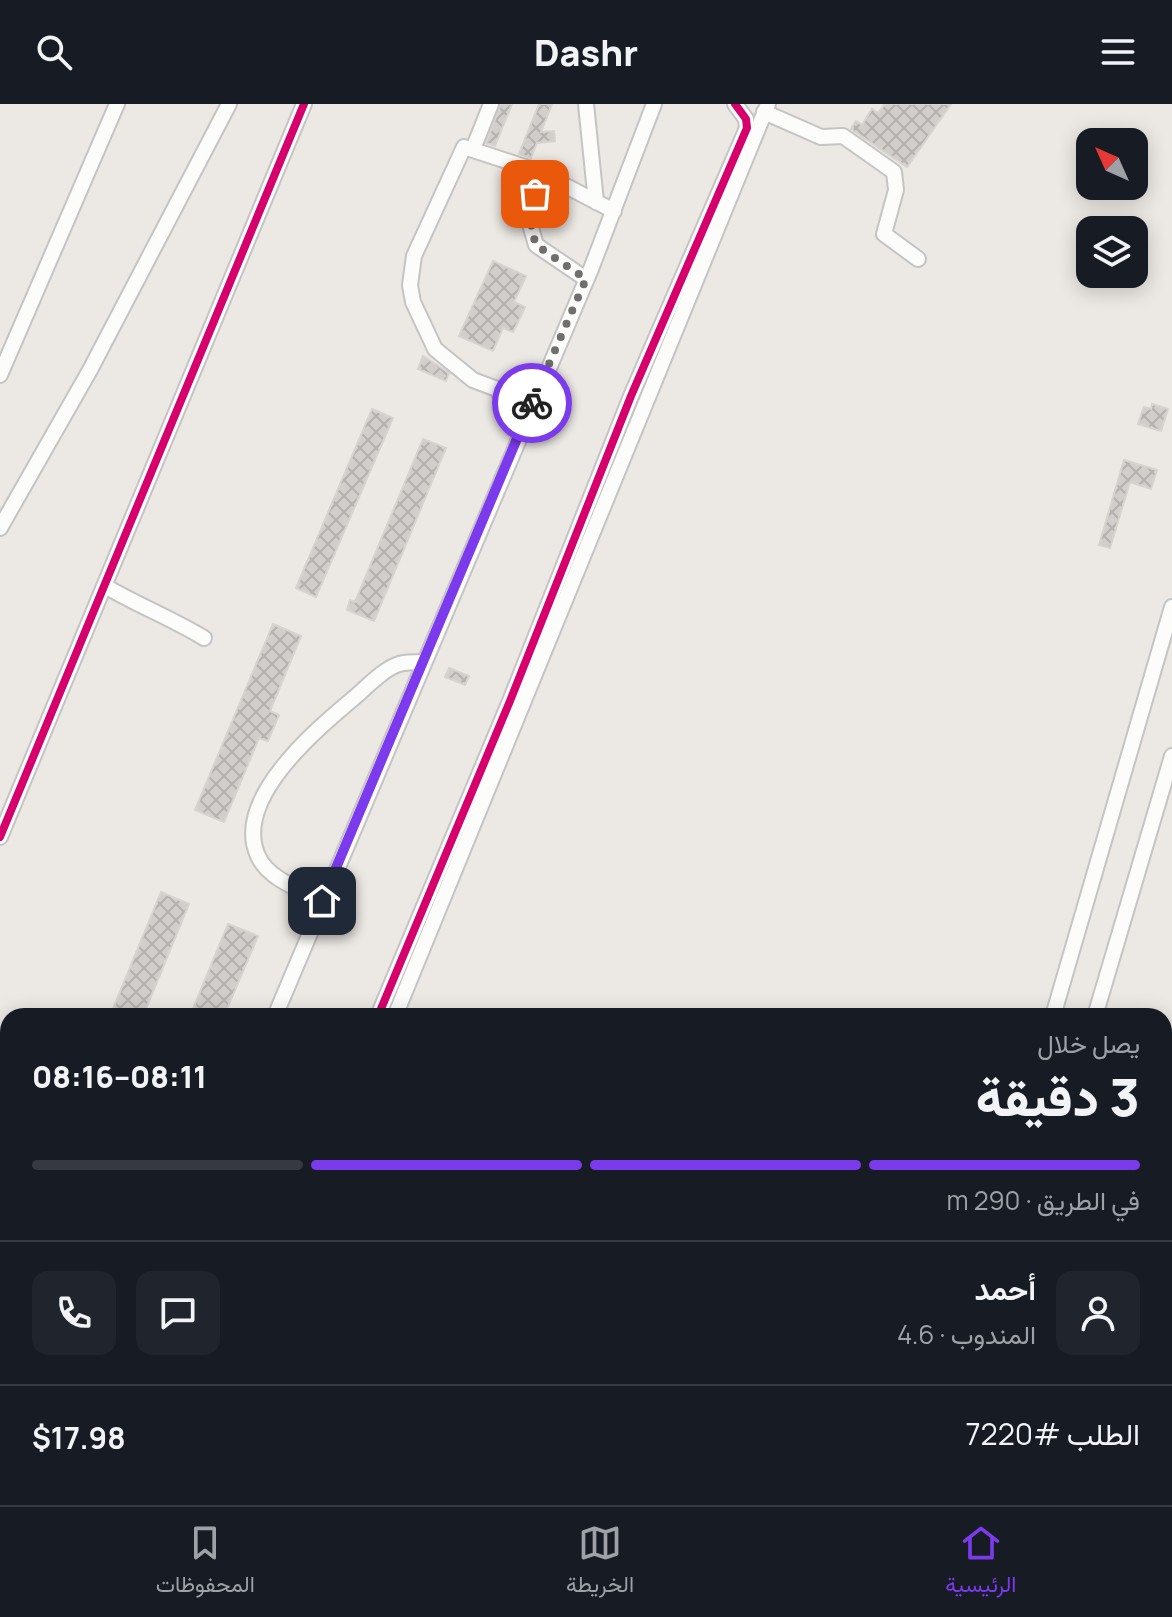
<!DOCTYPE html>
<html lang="ar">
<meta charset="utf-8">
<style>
:root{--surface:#171b24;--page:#20242c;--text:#f1f3f6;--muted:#9ea1a6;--line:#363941;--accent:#7c3aed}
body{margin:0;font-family:Manrope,Vazirmatn,sans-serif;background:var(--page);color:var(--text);direction:rtl;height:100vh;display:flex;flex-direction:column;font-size:30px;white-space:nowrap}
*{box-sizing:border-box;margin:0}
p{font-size:26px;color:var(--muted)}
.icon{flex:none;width:44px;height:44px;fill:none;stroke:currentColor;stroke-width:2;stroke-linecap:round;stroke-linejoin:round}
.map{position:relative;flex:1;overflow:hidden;direction:ltr}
.sheet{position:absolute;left:0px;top:904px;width:1172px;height:498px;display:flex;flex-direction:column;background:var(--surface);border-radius:24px 24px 0 0;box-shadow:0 4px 20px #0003;direction:rtl}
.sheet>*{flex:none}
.needle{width:52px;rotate:315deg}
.controls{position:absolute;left:1076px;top:24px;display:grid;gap:16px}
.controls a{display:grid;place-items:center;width:72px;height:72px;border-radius:16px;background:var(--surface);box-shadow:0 4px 20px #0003;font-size:40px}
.pin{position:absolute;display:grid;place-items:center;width:68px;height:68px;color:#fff;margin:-34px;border-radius:16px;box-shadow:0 4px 12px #0006}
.courier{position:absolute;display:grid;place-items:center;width:80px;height:80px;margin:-40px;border:6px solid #7c3aed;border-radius:50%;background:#fff;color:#222;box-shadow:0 2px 10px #0007}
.summary em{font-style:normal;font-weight:800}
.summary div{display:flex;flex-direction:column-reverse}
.summary{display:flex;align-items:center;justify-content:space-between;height:136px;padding:0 32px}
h1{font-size:52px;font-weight:800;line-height:60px}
.bar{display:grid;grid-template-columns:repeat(4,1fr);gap:12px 8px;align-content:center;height:96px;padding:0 32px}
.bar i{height:10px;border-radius:6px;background:var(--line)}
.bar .active{background:var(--accent)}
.bar p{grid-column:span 4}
.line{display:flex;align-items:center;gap:20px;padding:0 32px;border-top:2px solid var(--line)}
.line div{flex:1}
.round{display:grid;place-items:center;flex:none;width:84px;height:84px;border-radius:16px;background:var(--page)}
header{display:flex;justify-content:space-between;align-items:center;height:104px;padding:0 32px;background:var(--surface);font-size:36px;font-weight:800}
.menu{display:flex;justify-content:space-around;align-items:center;height:112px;border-top:2px solid var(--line);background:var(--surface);font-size:22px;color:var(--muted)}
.menu a{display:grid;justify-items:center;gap:4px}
.menu .active{color:var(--accent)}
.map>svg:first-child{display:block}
.building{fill:url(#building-cross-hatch);stroke:#d7d4d0;stroke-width:2}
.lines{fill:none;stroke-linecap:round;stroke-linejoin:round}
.minor-casing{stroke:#c5c4c5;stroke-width:18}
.minor{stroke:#fcfcfb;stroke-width:14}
.cycleway-casing{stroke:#fff;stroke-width:13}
.cycleway{stroke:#d6006c;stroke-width:8}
.done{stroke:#706f6e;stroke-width:8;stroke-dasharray:0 14.4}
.route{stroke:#7c3aed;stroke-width:10}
</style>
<header><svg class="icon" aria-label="menu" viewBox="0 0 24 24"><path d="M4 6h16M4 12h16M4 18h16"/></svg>Dashr<svg class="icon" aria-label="search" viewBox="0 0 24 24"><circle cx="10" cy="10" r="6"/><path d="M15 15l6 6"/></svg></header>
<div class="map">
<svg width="1172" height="1401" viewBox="0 0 1172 1401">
<defs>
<pattern id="building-cross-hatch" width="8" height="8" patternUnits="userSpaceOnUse" patternTransform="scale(2)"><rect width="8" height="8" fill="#d1cecb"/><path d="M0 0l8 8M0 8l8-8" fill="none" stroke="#b4b1af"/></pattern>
</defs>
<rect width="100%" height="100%" fill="#ece8e4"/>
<g class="building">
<path d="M501,0H512L495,42L486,39Z"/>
<path d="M539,0H552L541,28L554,27L555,37L537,39L531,54L519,50Z"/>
<path d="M885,0H951L907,63L851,25L856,17L862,21L872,5L878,9Z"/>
<path d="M493,157L526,172L514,198L525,203L521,212L513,228L503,224L493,247L459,232Z"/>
<path d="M423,252L449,269L446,277L418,265Z"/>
<path d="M1152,300L1168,305L1161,327L1138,320L1144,303L1151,305Z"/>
<path d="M372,305L393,314L316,493L296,484Z"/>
<path d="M423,335L446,344L374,517L347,506L350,496L355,498Z"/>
<path d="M1124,356L1157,366L1151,385L1130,378L1110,444L1099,441Z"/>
<path d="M273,520L301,532L270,607L279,611L268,637L259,634L224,718L195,706Z"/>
<path d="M449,564L469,572L465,581L445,573Z"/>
<path d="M161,788L189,800L143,912H110Z"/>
<path d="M228,820L258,832L224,912H190Z"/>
</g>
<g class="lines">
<defs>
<g id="minor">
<path d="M586,0L596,98"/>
<path d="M764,8L821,33L843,32L894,68L896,86L884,130L918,155"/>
<path d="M473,45L491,0"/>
<path d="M537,67L531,124L536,141L586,175"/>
<path d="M0,271L117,0"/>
<path d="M497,285L521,328"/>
<path d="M536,289L497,285L473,276L435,245L413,198L410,181L414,152L464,43L537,67L614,107"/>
<path d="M0,424L90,266L229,0"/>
<path d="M105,482C137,501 171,514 204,534"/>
<path d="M0,733L304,0"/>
<path d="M322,797C301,786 268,775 258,752C232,695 317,625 355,593C368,582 382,566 399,560C406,558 416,558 423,558"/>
<path d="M275,912L591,165L654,0"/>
<path d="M378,912L510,597L631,292L747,24L746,15L735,0"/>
<path d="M395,912L768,0"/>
<path d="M1053,912L1172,503"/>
<path d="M1095,912L1172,652"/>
<path d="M0,1048L8,1030"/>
<path d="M1164,1386L1172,1359"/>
<path d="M514,1394L524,1401"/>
<path d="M73,1401L76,1394"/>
<path d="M177,1401L180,1394"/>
<path d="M201,1401L204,1394"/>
<path d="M361,1401L363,1394"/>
<path d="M907,1401L909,1394"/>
<path d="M947,1401L950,1394"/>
</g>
</defs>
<use href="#minor" class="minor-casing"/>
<use href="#minor" class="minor"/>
<defs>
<g id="cycleway">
<path d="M0,733L304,0"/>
<path d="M378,912L510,597L631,292L747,24L746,15L735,0"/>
</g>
</defs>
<use href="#cycleway" class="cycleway-casing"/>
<use href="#cycleway" class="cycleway"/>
</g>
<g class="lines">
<path class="done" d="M532,299L586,175L536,141L531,124L535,90"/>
<path class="route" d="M322,797L532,299"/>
</g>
</svg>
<div class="controls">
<a><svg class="needle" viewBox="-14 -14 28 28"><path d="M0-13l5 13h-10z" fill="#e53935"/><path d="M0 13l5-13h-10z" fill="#9ea1a6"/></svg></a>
<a><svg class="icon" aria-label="layers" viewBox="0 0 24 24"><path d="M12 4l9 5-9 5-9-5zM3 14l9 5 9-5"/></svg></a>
</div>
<div class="pin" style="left:535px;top:90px;background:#ea580c"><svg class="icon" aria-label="bag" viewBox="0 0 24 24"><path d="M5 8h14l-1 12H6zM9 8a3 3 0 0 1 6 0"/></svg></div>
<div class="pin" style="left:322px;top:797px;background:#1f2937"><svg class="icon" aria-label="home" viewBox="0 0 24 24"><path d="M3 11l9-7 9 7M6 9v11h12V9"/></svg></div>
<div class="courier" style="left:532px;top:299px"><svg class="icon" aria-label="bike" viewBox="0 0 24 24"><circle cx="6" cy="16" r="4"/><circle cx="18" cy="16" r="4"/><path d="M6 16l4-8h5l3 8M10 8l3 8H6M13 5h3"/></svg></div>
<section class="sheet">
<div class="summary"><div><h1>3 دقيقة</h1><p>يصل خلال</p></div><em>08:11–08:16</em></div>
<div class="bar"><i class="active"></i><i class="active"></i><i class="active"></i><i></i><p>في الطريق · 290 m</p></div>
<div class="line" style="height:144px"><a class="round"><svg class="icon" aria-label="person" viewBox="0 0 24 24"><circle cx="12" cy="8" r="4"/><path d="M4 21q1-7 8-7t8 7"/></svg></a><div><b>أحمد</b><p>المندوب · 4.6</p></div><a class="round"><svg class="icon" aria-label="chat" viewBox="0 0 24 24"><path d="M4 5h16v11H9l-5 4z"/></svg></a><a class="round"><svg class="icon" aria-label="phone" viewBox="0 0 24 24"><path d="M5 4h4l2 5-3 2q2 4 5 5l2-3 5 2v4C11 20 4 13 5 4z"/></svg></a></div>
<div class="line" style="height:104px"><div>الطلب #7220</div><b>$17.98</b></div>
</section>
</div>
<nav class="menu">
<a class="active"><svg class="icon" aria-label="home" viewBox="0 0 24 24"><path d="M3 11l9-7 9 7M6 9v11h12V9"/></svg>الرئيسية</a>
<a><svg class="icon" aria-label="map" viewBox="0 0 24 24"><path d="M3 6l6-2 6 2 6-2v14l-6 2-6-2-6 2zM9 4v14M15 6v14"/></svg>الخريطة</a>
<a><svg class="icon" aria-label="saved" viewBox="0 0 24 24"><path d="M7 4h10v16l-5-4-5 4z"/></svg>المحفوظات</a>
</nav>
